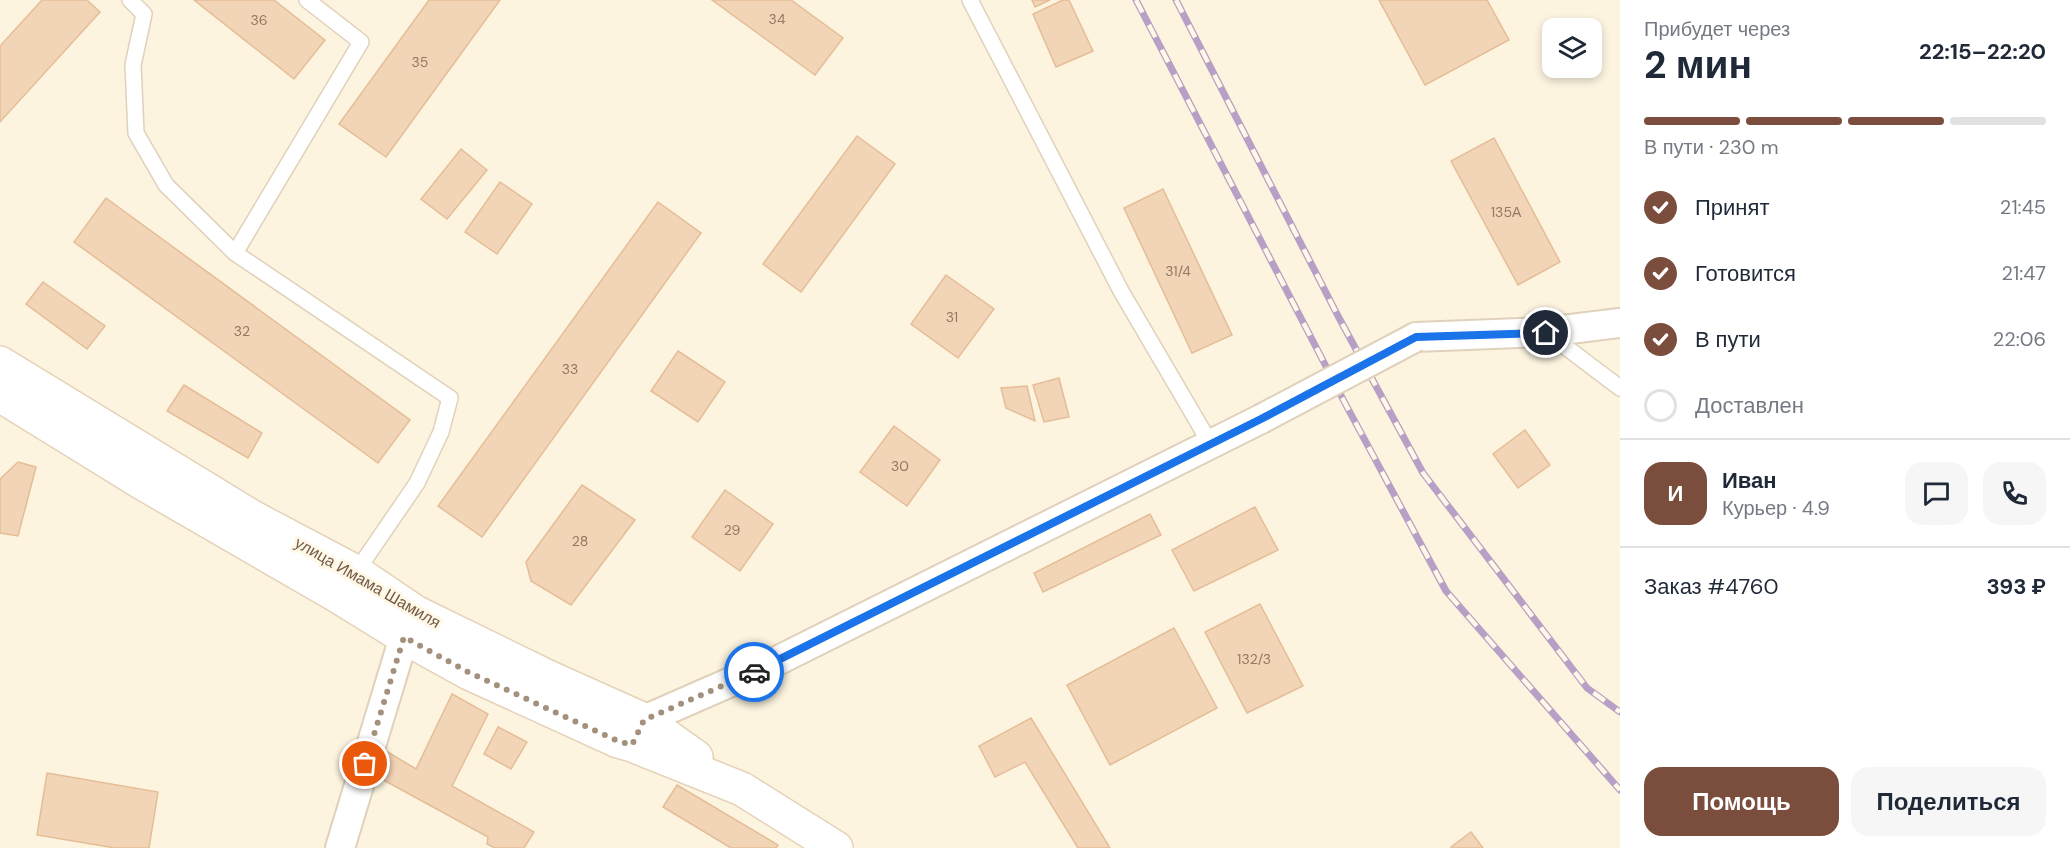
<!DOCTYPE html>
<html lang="ru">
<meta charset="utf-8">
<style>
:root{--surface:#fff;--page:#f6f6f7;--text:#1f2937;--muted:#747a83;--line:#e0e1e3;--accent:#7a4d3c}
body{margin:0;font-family:"DM Sans",sans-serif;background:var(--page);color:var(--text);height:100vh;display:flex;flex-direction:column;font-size:22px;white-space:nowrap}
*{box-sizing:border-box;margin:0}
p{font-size:20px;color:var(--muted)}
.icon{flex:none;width:33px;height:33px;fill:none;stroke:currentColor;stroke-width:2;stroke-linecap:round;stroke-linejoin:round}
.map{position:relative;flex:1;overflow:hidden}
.sheet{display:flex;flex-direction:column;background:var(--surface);width:450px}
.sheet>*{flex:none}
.tools{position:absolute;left:1542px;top:18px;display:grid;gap:12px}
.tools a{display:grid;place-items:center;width:60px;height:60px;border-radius:12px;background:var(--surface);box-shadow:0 3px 9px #0003;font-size:30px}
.pin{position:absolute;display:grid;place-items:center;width:51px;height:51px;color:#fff;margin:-26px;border:3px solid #fff;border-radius:50%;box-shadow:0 2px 6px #0007}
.courier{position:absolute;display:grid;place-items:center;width:60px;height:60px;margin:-30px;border:4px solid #1a73e8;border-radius:50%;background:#fff;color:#222;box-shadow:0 2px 8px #0007}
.headline em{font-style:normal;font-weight:700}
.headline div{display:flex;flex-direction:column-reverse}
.headline{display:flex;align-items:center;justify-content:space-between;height:102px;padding:0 24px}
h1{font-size:39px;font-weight:700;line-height:45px}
.bar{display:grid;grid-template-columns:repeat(4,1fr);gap:9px 6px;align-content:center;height:72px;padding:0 24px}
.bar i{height:8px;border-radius:4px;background:var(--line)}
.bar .current{background:var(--accent)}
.bar p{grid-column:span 4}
.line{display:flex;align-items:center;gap:15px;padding:0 24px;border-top:2px solid var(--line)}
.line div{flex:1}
.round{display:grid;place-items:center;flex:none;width:63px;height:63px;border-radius:18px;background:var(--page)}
ol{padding:0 24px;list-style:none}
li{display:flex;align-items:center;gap:18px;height:66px}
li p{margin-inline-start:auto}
li .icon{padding:6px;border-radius:50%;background:var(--accent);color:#fff;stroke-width:4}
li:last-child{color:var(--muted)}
li i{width:33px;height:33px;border:3px solid var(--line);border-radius:50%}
.action{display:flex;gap:12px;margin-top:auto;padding:12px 24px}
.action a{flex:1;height:69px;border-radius:18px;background:var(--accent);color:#fff;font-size:24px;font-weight:700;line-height:69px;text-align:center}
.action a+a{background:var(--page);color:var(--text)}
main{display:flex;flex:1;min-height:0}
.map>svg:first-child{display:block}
.building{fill:#f2d4b7;stroke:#e5bd97;stroke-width:1.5}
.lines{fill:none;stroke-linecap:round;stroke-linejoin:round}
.lane-casing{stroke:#e0d1bb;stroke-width:18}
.street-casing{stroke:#e0d1bb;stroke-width:32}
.secondary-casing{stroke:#e5d2b9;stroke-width:36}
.lane{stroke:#fff;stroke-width:15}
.street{stroke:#fff;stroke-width:28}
.secondary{stroke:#fff;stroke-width:33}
.rail-casing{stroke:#b79fc5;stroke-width:7}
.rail{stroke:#fff8e6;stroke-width:4.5;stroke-dasharray:14;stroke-linecap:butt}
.street-bridge-casing{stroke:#e0d1bb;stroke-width:32;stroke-linecap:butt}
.street-bridge{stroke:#fff;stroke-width:28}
.done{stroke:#a3917c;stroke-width:6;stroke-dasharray:0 10.8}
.route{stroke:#1a73e8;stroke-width:8}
.labels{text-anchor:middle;stroke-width:6;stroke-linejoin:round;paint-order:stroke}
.number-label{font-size:14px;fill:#937963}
.street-label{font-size:16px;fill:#735b47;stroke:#fff8e6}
</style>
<main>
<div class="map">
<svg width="1620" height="848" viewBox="0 0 1620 848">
<rect width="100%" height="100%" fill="#fcf4df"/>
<g class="building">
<path d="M42,0H87L100,12L0,122V46Z"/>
<path d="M194,0H274L325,40L294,79Z"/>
<path d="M429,0H500L386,157L339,124Z"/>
<path d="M712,0H791L843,38L815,75Z"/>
<path d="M1032,0H1050L1035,7Z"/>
<path d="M1063,0H1069L1093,51L1056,67L1033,14Z"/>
<path d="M1379,0H1487L1509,40L1425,85Z"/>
<path d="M857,136L895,164L801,292L763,264Z"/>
<path d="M1494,138L1560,262L1518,285L1451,161Z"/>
<path d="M461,149L487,170L447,219L421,199Z"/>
<path d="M500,182L532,204L497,254L465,232Z"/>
<path d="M1163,189L1232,335L1192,353L1124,208Z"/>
<path d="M106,198L410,420L378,463L74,242Z"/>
<path d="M658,202L701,233L482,537L438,506Z"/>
<path d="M946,275L994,309L958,358L911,324Z"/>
<path d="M43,282L105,326L87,349L26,304Z"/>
<path d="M678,351L725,382L698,422L651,391Z"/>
<path d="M1059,378L1069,417L1044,422L1033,385Z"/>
<path d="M184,385L262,433L248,458L167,411Z"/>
<path d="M1027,386L1035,421L1006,408L1001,388Z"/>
<path d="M894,426L940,460L907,506L860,472Z"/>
<path d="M1525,430L1550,465L1518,488L1493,454Z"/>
<path d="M18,462L36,467L18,536L0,533V479Z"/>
<path d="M582,485L635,520L571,605L531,581L526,562Z"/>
<path d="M725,490L773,524L740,571L692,537Z"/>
<path d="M1255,507L1278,550L1194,591L1172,550Z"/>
<path d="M1150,514L1161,535L1043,592L1034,573Z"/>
<path d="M1260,604L1303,686L1247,713L1205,632Z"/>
<path d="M1174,628L1217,708L1110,765L1067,685Z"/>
<path d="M452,694L488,714L452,786L534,832L524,848H495L487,844L488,837L378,777L381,748L416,769Z"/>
<path d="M1031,718L1110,848H1078L1025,762L995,777L979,746Z"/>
<path d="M498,727L527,742L511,769L484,754Z"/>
<path d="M47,773L158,792L149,848H115L37,835Z"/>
<path d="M677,785L778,845L776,848H731L663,807Z"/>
<path d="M1471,832L1483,848H1452L1451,847Z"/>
</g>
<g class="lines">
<defs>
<g id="lane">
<path d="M130,0L144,14L133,65L136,133L166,185L235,253L450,398L441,432L417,483L356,572"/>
<path d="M970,0L1121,291L1210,443"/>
<path d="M235,253L361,42L307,0"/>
<path d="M1546,332L1620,388"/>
</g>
<g id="street">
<path d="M1416,337L1546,332L1620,323"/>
<path d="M635,738L644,720L765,667L1261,419"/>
<path d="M340,848L404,637L412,618"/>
</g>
<g id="secondary">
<path d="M0,363L254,518L356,572L415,612L548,677L644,720L696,757"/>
<path d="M0,395L144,484L336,595L404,637L469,673L618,741L632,745L742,789L836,848"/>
</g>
</defs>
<use href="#lane" class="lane-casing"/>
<use href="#street" class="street-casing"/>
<use href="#secondary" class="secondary-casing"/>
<use href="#lane" class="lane"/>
<use href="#street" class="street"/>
<use href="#secondary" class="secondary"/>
<defs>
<g id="rail">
<path d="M1136,0L1346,405L1446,591L1620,790"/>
<path d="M1176,0L1338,316L1423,473L1587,688L1620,712"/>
</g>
</defs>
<use href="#rail" class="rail-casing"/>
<use href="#rail" class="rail"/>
<defs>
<path id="street-bridge" d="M1261,419L1416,337"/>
</defs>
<use href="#street-bridge" class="street-bridge-casing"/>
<use href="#street-bridge" class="street-bridge"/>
</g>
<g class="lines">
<path class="done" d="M365,764L404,637L470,673L618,741L632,745L644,720L754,672"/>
<path class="route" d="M754,672L1261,419L1416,337L1546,333"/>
</g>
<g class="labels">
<g class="number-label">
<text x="777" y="24">34</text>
<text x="259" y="25">36</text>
<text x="420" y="67">35</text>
<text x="1506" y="217">135А</text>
<text x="1178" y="276">31/4</text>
<text x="952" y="322">31</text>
<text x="242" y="336">32</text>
<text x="570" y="374">33</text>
<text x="900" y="471">30</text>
<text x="732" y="535">29</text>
<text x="580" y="546">28</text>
<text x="1254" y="664">132/3</text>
</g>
<g class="street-label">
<text transform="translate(368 582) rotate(30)" y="6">улица Имама Шамиля</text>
</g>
</g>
</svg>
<div class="tools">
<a><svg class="icon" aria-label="layers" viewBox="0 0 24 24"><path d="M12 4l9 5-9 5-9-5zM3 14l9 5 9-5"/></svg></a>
</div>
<div class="pin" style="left:365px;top:764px;background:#ea580c"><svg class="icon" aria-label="bag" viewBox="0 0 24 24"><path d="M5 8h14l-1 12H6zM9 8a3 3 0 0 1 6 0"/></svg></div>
<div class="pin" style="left:1546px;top:333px;background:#1f2937"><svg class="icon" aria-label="home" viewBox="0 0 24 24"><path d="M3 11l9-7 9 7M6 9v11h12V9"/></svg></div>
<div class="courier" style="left:754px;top:672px"><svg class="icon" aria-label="car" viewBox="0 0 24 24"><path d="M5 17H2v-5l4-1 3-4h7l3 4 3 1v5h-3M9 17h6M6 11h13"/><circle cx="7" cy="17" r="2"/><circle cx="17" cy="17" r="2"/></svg></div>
</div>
<section class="sheet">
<div class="headline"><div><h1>2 мин</h1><p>Прибудет через</p></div><em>22:15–22:20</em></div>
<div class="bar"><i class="current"></i><i class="current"></i><i class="current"></i><i></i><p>В пути · 230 m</p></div>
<ol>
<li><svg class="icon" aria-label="check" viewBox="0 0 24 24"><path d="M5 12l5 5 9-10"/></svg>Принят<p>21:45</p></li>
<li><svg class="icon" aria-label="check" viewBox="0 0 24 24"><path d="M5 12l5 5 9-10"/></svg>Готовится<p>21:47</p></li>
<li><svg class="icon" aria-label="check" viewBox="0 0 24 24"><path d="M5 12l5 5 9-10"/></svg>В пути<p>22:06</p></li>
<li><i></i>Доставлен</li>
</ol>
<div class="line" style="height:108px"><b class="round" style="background:var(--accent);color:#fff">И</b><div><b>Иван</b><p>Курьер · 4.9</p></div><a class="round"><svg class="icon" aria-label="chat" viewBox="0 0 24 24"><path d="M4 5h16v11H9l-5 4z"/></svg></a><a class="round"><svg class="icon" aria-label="phone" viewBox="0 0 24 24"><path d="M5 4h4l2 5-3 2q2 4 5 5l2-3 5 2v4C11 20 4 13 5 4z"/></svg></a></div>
<div class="line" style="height:78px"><div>Заказ #4760</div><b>393 ₽</b></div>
<div class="action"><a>Помощь</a><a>Поделиться</a></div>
</section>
</main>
